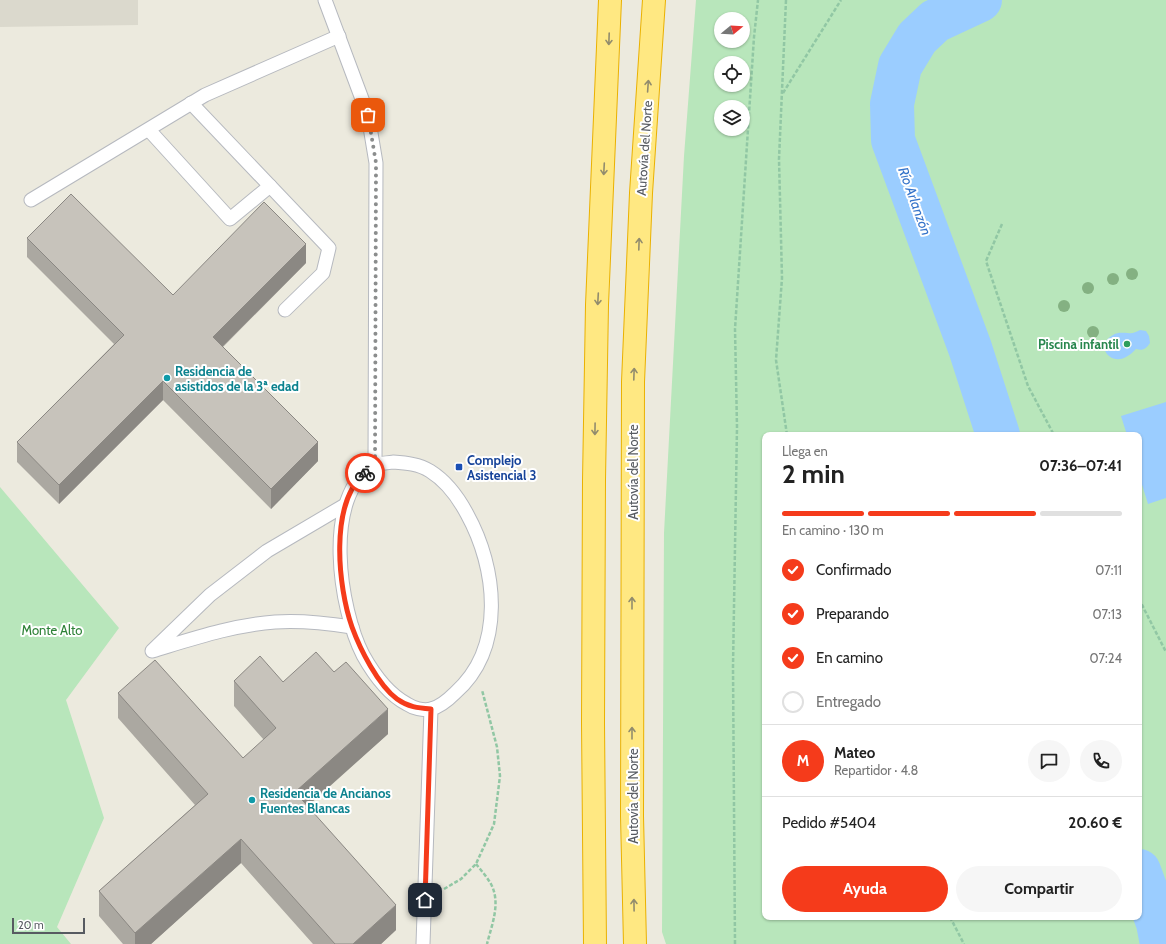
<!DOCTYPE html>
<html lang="es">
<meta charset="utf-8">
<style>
:root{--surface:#fff;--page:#f6f6f6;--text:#222;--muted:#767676;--line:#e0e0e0;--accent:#f53b1b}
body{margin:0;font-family:Cabin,sans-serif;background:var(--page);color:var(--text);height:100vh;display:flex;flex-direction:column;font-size:15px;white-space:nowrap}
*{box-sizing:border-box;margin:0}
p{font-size:13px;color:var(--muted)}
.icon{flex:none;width:22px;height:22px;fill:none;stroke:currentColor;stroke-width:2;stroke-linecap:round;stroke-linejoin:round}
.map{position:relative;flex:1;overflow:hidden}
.drawer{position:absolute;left:762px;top:432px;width:380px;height:488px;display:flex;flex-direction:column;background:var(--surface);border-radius:8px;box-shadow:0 1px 3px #0004}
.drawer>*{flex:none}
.needle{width:26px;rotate:72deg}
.controls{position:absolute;left:714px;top:12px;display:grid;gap:8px}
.controls a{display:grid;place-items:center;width:36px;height:36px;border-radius:50%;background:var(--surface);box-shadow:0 1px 3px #0004;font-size:20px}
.scale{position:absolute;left:12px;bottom:10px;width:73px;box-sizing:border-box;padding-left:4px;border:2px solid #575b61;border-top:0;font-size:11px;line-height:14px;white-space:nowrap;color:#575b61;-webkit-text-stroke:3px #fff;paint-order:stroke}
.pin{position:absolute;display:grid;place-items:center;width:34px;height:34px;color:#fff;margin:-17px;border-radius:8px;box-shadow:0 2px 6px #0006}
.courier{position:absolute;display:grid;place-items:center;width:40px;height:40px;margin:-20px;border:3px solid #f53b1b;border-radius:50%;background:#fff;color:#222;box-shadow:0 1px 5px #0007}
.summary em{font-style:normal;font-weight:700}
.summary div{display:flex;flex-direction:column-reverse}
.summary{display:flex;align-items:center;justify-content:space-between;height:68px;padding:0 20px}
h1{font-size:26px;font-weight:700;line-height:30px}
.bar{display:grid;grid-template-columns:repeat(4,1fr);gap:6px 4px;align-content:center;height:48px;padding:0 20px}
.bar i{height:5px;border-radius:3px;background:var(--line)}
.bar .on{background:var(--accent)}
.bar p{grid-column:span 4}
.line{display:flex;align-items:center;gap:10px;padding:0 20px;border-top:1px solid var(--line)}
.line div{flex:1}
.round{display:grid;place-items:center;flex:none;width:42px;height:42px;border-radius:21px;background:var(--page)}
ol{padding:0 20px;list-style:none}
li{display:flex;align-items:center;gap:12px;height:44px}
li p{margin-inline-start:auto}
li .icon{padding:4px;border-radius:50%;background:var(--accent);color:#fff;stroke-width:4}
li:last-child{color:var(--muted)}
li i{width:22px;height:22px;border:2px solid var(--line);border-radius:50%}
.primary-button{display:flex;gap:8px;margin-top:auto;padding:8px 20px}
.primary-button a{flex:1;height:46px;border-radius:24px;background:var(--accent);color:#fff;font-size:16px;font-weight:700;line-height:46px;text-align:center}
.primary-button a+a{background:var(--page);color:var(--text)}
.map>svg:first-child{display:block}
.education{fill:#dbd9cd}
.green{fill:#b8e6bb;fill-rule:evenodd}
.water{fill:#9bcdff}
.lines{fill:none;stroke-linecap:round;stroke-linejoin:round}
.river{stroke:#9bcdff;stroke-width:44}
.service-casing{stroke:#b6b9bf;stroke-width:15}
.motorway-casing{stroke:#eab100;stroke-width:24}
.path{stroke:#91c7a4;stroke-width:2.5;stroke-dasharray:4 2;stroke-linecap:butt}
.service{stroke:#fff;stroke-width:13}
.motorway{stroke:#ffe882;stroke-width:22}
.tree{fill:#84b182}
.wall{fill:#aba8a1}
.shaded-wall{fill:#8b8883}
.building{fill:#c7c3bb;stroke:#8b8883}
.oneway{stroke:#928c6d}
.done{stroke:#8b8d8d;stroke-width:4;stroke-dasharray:0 7.2}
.route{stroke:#f53b1b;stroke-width:5}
.leisure-dot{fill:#2e9e5b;stroke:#fff;stroke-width:1.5}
.culture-dot{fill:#0f9aa8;stroke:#fff;stroke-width:1.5}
.transit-dot{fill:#1a4fb4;stroke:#fff;stroke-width:1.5}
.labels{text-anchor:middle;stroke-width:4;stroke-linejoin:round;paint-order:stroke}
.street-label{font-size:13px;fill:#575b61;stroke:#fff}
.leisure-label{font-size:13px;font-weight:bold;fill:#27864d;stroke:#fff;text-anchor:end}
.culture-label{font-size:13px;font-weight:bold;fill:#0d838f;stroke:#fff;text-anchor:start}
.transit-label{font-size:13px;font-weight:bold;fill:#164399;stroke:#fff;text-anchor:start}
.park-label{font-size:13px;fill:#2e8237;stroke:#fff}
.water-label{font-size:14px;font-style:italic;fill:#3674ca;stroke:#fff}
</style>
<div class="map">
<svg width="1166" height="944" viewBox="0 0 1166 944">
<rect width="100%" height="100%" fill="#eceade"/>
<path class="education" d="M0,0H138V25L0,27Z"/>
<g class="green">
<path d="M696,0H1166V944H666L662,932L664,533L684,156ZM721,19H743V41H721ZM721,63H743V85H721ZM721,107H743V129H721ZM765,435H1139V917H765Z"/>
<path d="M0,487L119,628L66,700L104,818L57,927L71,944H0Z"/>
</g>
<g class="water">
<path d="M1140,330L1146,331L1149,336L1150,343C1146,349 1143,351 1136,349C1133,352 1130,355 1126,357C1110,366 1094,345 1113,335C1118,332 1122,333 1128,333C1132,334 1136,332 1140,330Z"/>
<path d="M1166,402V498L1148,504L1139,475V435H1127L1121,416Z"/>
</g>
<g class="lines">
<g class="river">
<path d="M980,0L935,21L917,38L900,66L892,104L893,140L970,348L998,435"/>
<path d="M1139,871L1158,923L1162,944"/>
</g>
<defs>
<g id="service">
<path d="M325,0L368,115L376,163L375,465"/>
<path d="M191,103L329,248L323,273L285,310"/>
<path d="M149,130L230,219L270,186"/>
<path d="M31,200L205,95L339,36"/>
<path d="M393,462C406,463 419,464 430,471C446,481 458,497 467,514C497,568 506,648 455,693C449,699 439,707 431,709C423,711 413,708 407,704C388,694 373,673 363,655C340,611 321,494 375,465C380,463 388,463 393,462Z"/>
<path d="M345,505L267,551L210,595L152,651C192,639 233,625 275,622C301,620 326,623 352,627"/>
<path d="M423,944L431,709"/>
</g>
<g id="motorway">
<path d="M595,944L593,723L594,480L597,305L610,0"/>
<path d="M635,944L632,816L633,382L641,193L654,0"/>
</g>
</defs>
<use href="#service" class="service-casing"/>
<use href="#motorway" class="motorway-casing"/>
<g class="path">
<path d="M786,0L779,159L782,278L776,360L787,435"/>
<path d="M783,93L841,0"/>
<path d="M1002,224L986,261L1028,386L1054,435"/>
<path d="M1139,599L1166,652"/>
<path d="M476,864C481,870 487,877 491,884C501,903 492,924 487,944"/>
<path d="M444,889L461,879L476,864L494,824L500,776L497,747L482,690"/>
<path d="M950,917L964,944"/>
<path d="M735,944L733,667L737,427L735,329L754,37L758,0"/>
</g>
<use href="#service" class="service"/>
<use href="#motorway" class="motorway"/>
</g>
<g class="tree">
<circle cx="1132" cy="274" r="6"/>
<circle cx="1113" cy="279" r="6"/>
<circle cx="1088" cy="288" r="6"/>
<circle cx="1064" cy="306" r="6"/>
<circle cx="1093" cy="332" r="6"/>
</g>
<g class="wall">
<path d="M27,238L173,295L306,263L223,347L318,461L271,509L163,400L59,504L17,462V442L114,344L27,257Z"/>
<path d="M234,681L283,682L388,734L308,806L396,930L381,944H313L241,863L151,944H123L99,916V891L195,805L118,718V693L243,758L264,740L234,706Z"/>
</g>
<g class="shaded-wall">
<path d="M306,244V263L213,356V337Z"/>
<path d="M163,381V400L59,504V485Z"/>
<path d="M318,442V461L271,509V489Z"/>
<path d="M388,709V734L295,817V792Z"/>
<path d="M241,839V863L151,944H135V933Z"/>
<path d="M396,905V930L381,944H353Z"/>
</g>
<g class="building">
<path d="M71,194L173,295L264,202L306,244L213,337L318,442L271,489L163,381L59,485L17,442L124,335L27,238Z"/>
<path d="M316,652L334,672L346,662L388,709L295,792L396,905L353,944H335L241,839L135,933L99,891L208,794L118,693L155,660L243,758L276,728L234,681L260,656L283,682Z"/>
</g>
<defs><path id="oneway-shaft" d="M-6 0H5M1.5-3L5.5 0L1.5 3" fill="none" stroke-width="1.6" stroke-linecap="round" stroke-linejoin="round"/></defs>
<g class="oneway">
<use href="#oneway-shaft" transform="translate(609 39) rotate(92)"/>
<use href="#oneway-shaft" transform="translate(648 86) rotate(-86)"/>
<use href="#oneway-shaft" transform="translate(604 169) rotate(93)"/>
<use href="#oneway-shaft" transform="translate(639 244) rotate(-88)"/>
<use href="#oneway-shaft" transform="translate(598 299) rotate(93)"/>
<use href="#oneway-shaft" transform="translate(634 374) rotate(-88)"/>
<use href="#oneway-shaft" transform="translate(595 429) rotate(91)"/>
<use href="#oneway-shaft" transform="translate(632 603) rotate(-90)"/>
<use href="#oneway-shaft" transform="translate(632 733) rotate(-90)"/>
<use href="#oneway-shaft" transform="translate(634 905) rotate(-91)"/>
</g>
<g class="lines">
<path class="done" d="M365,473L375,465L376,163L368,115"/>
<path class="route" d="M365,473C329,503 338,587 352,627C360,649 378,685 397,699C408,707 418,708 431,709L425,900"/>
</g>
<circle class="leisure-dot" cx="1127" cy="344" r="4"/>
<g class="culture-dot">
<circle cx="167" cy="378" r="4"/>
<circle cx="252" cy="800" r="4"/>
</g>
<rect class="transit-dot" x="455" y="463" width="8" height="8" rx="2"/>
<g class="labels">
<g class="street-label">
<text transform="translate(644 148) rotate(-86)" y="5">Autovía del Norte</text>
<text transform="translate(633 472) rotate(-90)" y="5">Autovía del Norte</text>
<text transform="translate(633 796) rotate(-90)" y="5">Autovía del Norte</text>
</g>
<g class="leisure-label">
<text x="1119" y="349">Piscina infantil</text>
</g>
<g class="culture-label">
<text x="175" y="376">Residencia de<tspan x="175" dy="15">asistidos de la 3ª edad</tspan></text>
<text x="260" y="798">Residencia de Ancianos<tspan x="260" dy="15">Fuentes Blancas</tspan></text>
</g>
<g class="transit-label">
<text x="467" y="465">Complejo<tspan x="467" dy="15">Asistencial 3</tspan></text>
</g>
<g class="park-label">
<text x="52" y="635">Monte Alto</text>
</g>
<g class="water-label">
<text transform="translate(915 201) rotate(70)" y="5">Río Arlanzón</text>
</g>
</g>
</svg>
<div class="controls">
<a><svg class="needle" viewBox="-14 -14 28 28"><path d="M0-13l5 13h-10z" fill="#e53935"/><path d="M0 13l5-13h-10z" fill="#767676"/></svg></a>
<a><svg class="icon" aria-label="locate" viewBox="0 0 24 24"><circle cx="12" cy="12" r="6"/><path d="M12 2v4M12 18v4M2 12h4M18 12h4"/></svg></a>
<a><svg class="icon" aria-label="layers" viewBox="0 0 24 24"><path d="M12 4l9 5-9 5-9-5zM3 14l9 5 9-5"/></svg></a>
</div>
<div class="scale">20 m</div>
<div class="pin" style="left:368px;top:115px;background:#ea580c"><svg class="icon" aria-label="bag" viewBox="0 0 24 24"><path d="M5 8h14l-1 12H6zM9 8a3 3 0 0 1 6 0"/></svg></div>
<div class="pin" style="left:425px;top:900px;background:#1f2937"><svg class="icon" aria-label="home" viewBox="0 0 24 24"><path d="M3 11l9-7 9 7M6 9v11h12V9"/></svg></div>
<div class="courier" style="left:365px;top:473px"><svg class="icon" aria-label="bike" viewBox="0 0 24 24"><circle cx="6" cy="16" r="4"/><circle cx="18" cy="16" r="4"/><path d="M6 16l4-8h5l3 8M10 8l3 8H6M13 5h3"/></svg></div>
<section class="drawer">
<div class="summary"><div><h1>2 min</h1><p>Llega en</p></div><em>07:36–07:41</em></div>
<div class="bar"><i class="on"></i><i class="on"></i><i class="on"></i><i></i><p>En camino · 130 m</p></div>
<ol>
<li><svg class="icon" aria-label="check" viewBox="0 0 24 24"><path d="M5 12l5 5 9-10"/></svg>Confirmado<p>07:11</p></li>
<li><svg class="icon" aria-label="check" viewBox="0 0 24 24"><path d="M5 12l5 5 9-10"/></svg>Preparando<p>07:13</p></li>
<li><svg class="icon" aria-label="check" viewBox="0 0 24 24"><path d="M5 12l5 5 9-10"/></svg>En camino<p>07:24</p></li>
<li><i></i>Entregado</li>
</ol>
<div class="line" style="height:72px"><b class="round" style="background:var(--accent);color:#fff">M</b><div><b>Mateo</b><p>Repartidor · 4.8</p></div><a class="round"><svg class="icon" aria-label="chat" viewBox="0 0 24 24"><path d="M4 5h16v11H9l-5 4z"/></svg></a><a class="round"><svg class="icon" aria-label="phone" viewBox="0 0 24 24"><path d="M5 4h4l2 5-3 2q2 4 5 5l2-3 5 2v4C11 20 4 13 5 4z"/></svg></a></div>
<div class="line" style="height:52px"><div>Pedido #5404</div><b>20.60 €</b></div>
<div class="primary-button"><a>Ayuda</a><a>Compartir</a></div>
</section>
</div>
